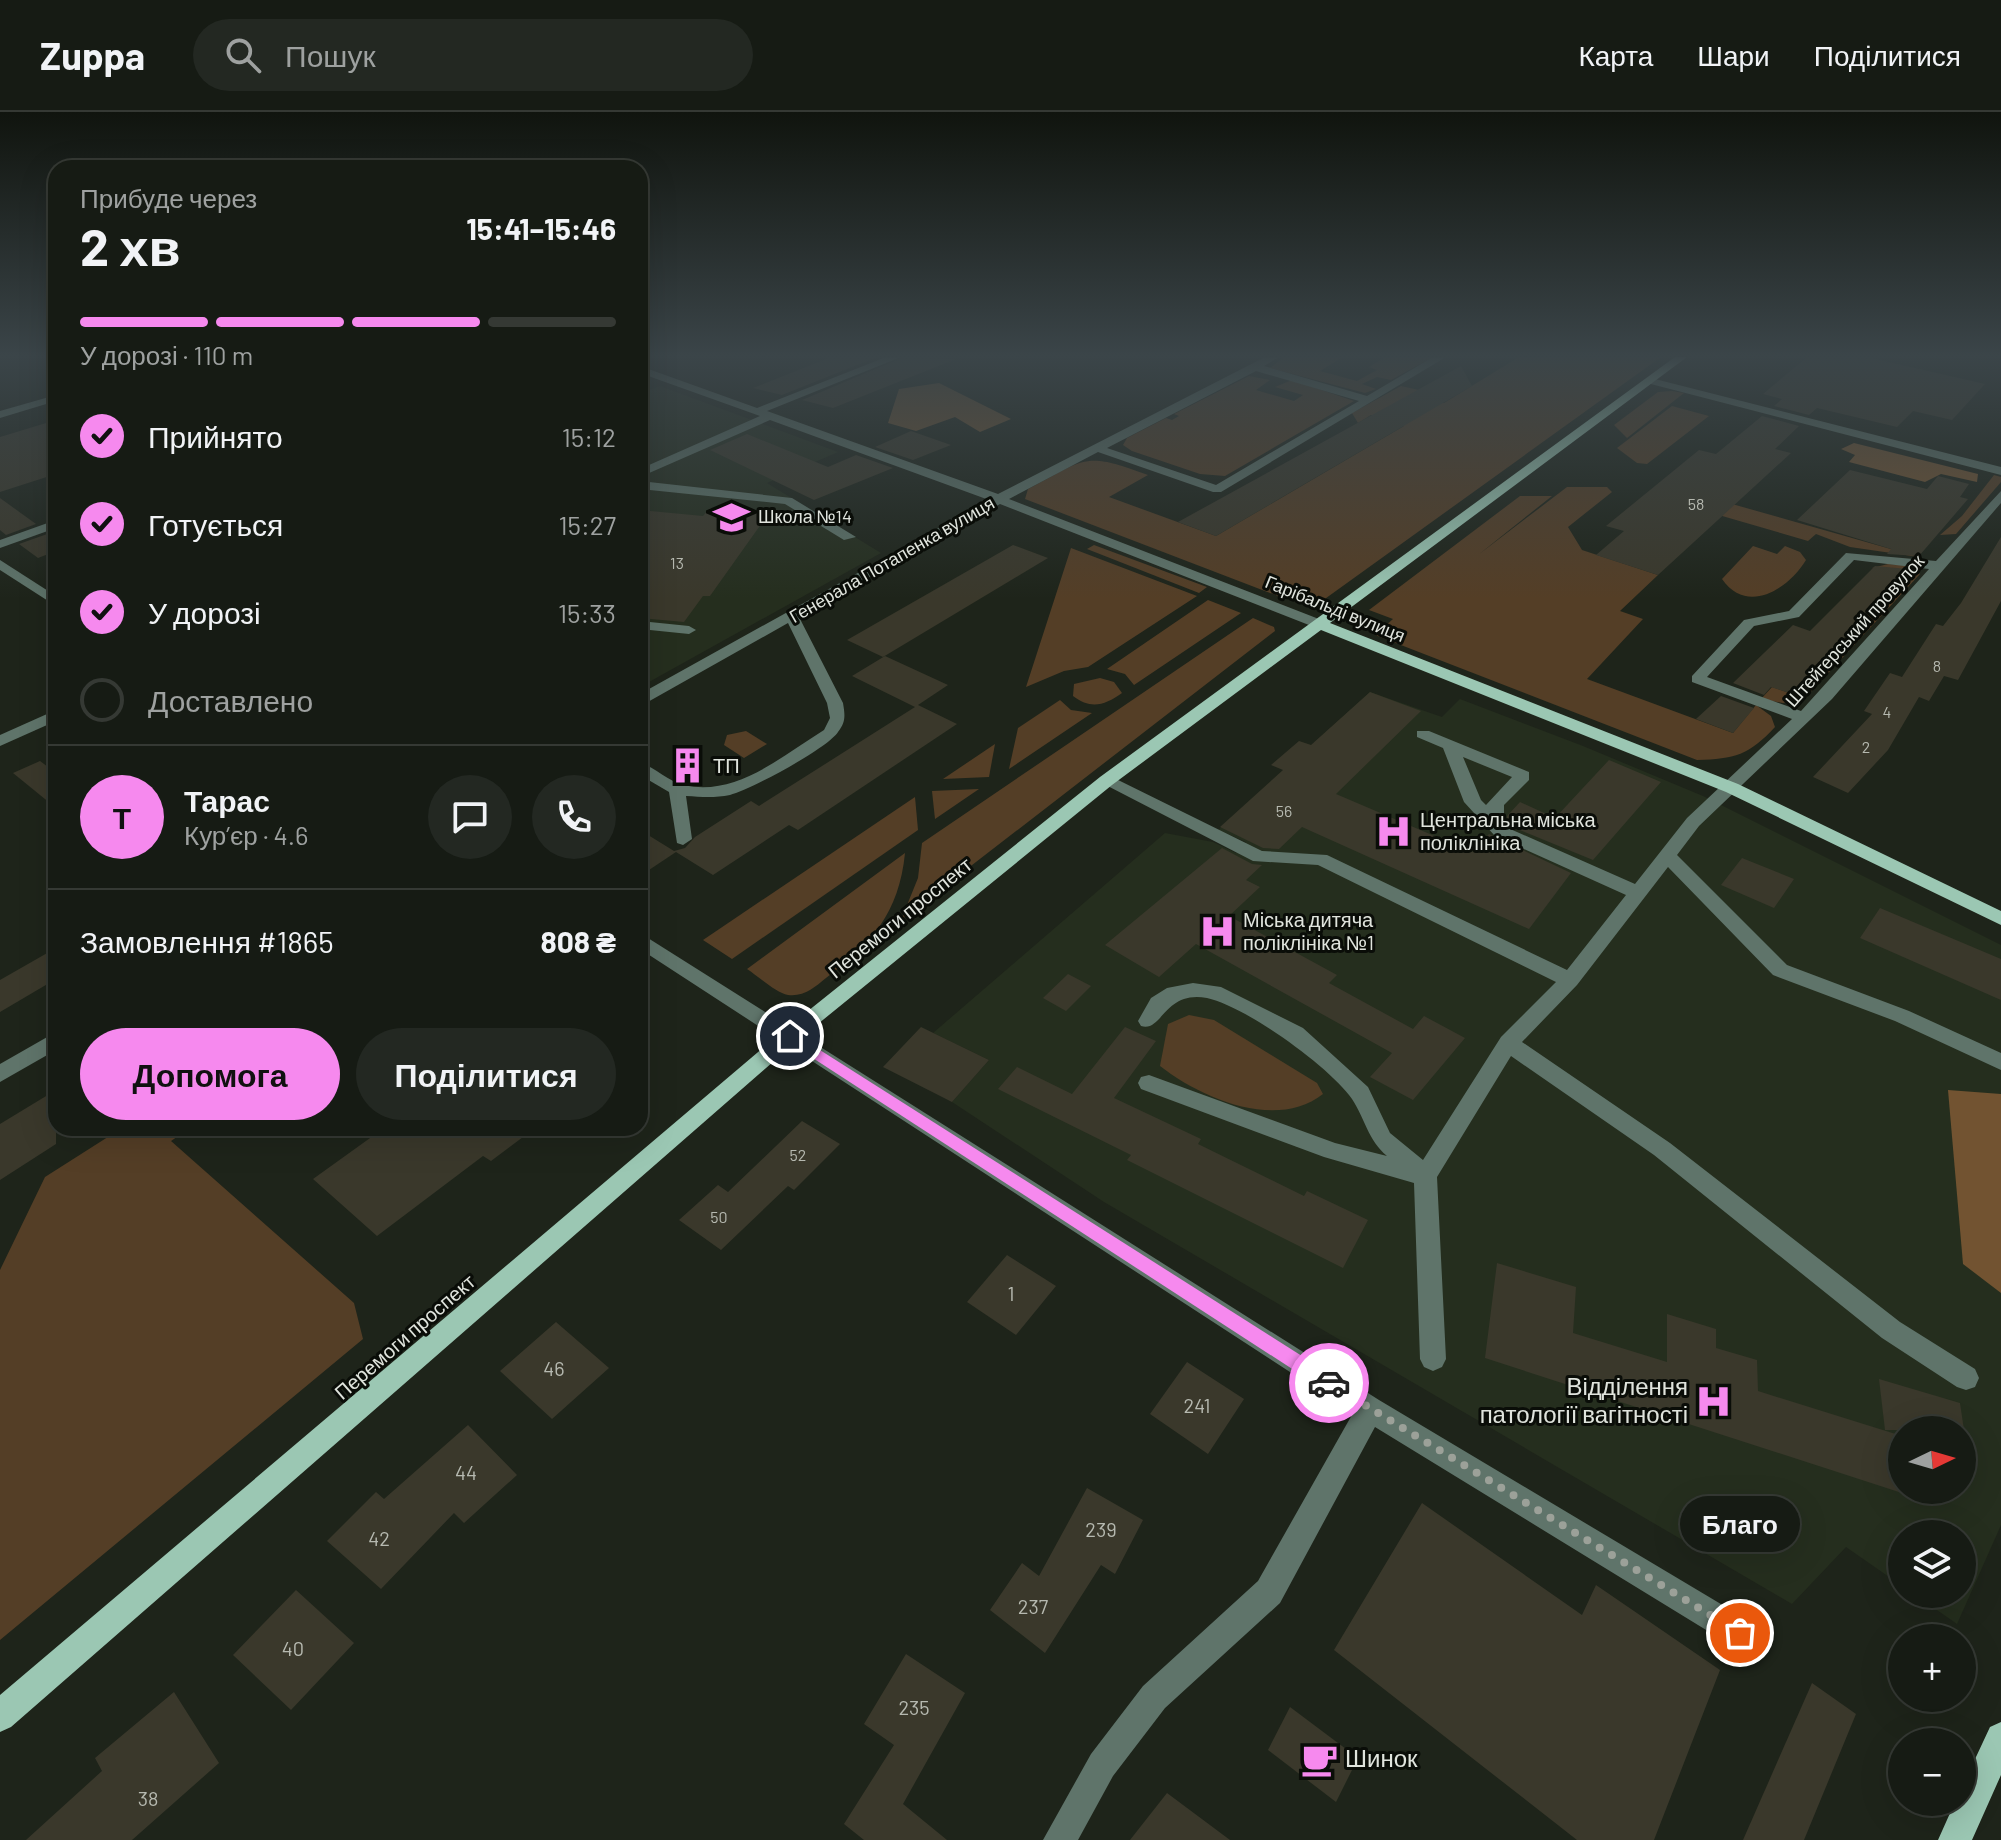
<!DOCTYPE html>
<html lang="uk">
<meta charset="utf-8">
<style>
:root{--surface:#161b14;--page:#232822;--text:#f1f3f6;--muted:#9ea1a0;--line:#353934;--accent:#f689ee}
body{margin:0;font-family:Barlow,sans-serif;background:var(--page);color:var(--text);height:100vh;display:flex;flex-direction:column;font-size:30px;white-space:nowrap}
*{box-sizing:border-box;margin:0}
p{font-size:26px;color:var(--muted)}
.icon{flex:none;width:44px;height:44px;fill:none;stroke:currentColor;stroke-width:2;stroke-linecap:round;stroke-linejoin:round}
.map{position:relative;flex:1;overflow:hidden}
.drawer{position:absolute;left:48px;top:48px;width:600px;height:976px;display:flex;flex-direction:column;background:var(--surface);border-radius:24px;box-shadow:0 8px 32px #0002,0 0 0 2px var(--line)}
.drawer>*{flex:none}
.needle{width:52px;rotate:85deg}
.tools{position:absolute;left:1888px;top:1304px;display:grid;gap:16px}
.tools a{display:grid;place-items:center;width:88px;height:88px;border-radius:50%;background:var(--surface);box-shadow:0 8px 32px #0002,0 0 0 2px var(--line);font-size:40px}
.pin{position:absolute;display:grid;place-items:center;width:68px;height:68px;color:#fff;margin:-34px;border:4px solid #fff;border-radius:50%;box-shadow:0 2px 8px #0007}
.courier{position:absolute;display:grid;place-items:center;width:80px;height:80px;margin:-40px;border:6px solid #f689ee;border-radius:50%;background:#fff;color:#222;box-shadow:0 2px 10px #0007}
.bubble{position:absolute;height:56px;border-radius:28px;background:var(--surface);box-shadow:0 8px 32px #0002,0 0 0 2px var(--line);font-size:26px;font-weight:700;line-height:56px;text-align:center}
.head em{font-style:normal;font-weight:700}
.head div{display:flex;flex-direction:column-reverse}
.head{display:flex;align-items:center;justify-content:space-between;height:136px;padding:0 32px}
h1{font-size:52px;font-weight:700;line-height:60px}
.bar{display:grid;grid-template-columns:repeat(4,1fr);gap:12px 8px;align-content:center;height:96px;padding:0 32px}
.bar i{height:10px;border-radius:6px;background:var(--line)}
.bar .active{background:var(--accent)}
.bar p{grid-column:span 4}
.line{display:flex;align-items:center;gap:20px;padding:0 32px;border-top:2px solid var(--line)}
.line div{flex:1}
.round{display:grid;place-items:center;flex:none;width:84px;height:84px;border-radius:42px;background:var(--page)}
ol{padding:0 32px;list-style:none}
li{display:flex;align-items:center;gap:24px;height:88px}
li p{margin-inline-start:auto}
li .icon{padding:8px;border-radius:50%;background:var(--accent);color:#111;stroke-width:4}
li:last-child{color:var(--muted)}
li i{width:44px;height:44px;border:4px solid var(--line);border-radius:50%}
.button{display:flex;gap:16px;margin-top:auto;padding:16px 32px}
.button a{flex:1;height:92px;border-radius:48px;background:var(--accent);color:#111;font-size:32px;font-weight:700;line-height:92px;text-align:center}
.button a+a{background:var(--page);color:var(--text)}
header{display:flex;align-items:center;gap:48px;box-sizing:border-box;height:112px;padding:0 40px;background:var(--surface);border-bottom:2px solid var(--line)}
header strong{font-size:38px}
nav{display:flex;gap:44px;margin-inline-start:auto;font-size:28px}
.search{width:560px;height:72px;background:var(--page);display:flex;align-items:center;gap:20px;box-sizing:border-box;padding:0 28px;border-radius:44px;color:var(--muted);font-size:30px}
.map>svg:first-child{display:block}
.built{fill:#252e1e;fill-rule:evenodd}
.green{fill:#543e26}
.forest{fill:#725331}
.building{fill:#3a382b}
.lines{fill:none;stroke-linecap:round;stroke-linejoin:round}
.minor{fill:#5f746a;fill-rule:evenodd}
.major{fill:#9bc7b3;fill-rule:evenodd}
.route{fill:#f689ee}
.done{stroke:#9ca199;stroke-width:8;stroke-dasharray:0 14.4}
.labels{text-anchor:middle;stroke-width:6;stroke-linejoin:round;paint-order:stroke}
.number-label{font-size:16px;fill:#b6b9b0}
.far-poi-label{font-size:18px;fill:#e0e4dd;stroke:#0a0d08;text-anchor:start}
.far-street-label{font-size:18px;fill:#e0e4dd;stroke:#0a0d08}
.poi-label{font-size:20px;fill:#e0e4dd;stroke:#0a0d08;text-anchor:start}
.street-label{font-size:20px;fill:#e0e4dd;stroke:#0a0d08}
.near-number-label{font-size:20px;fill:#b6b9b0}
.near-poi-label{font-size:24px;fill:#e0e4dd;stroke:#0a0d08;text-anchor:end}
</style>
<header>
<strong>Zuppa</strong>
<div class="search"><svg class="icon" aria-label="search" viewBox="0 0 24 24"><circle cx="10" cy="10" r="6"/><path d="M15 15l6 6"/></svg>Пошук</div>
<nav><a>Карта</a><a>Шари</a><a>Поділитися</a></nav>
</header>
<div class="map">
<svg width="2001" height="1728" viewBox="0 0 2001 1728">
<rect width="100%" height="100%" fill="#1e241a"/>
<g class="built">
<path d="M660,274L838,340L767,371L881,441L640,575V281Z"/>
<path d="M1370,580L1442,605L1460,587L1583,634L1703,684L2001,833V1413L1957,1512L1914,1482H1962V1422H1902V1474L1846,1435L1792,1492L1104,1090L952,990L989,948L933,921L1165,721L1213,730L1236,741L1246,730L1218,718ZM1902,1318H1962V1378H1902Z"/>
</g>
<g class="green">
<path d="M1284,245H1343L1320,259L1357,269L1377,258L1369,255L1385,245H1433L1391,268L1377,265L1362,272L1376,277L1365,281L1270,256Z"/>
<path d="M1519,245H1661L1322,489L1286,487L1025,387L1028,377C1087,346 1084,339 1148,363L1109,385L1216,424L1404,314L1371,303L1358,311L1352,301L1401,274L1419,278L1413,283L1444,291Z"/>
<path d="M1249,264L1270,268L1256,278L1294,289L1303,283L1275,275L1292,268L1354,289L1225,364L1200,362L1132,339L1123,333L1127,326L1166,306L1172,308L1179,304L1174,302Z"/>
<path d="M1672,279L1684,281L1627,326L1614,313L1658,280Z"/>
<path d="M1672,294L1709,304L1647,352L1637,351L1617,336Z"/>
<path d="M1994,363L2001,365V370L1956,422L1940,423L1962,404Z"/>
<path d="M1567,375H1607L1612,380L1568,415L1582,438L1658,463L1620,499L1643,507L1587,567L1733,621L1756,593L1771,604L1775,615C1749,643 1735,647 1697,648L1375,523L1393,507L1369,498L1520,384H1552L1478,443Z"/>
<path d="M1718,388L1919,445L1850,435L1816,422L1808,429L1705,399Z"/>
<path d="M1094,433L1207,475L1199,481L1087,437Z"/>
<path d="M1753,434L1777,442L1785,434L1800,440L1806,448C1789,476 1748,504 1722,467Z"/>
<path d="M1071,436L1197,484L1088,555L1064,559L1026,575Z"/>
<path d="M1888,452L1912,454L1920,462L1806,585L1783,591L1761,587L1772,575L1792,582L1902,466L1872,456Z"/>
<path d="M1208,488L1241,501L1134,573L1125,562L1107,557Z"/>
<path d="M1253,506L1274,515L1275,519L901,808L918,766L922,731Z"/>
<path d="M1100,566L1114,570L1122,581C1105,593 1091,598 1073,584L1074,572Z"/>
<path d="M1060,588L1071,598L1092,601L1009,657L1018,616Z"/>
<path d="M746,619L767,632L744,646L724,633L727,623Z"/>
<path d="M995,632L989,665L943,667Z"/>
<path d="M979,677L935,707L932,679Z"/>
<path d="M915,685L918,718L732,847L703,828Z"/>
<path d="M905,741C899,801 872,831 826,866C815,875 804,885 788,883C776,881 758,864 747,857Z"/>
<path d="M1189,903L1214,908L1317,971L1323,982C1276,1019 1201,986 1160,954L1168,912Z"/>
<path d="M122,1016H190L171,1029L354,1191L363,1227L0,1528V1158L45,1065Z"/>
</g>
<g class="forest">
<path d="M939,271L1011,307L980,320L955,305L916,319L888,311L899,277Z"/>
<path d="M1854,331L1978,362L1977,370L1941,362L1925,370L1849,350L1855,343L1841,337Z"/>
<path d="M1948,978L2001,982V1181L1963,1152Z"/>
</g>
<g class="building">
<path d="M831,245H877L782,283L753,276Z"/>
<path d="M904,245L956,247L833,296L802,288Z"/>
<path d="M1807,245H1867L1985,272L1952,308L1913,299L1897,315L1817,296L1809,303L1774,294L1782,287L1763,282Z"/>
<path d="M1461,254L1472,274L1216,424L1178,410Z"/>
<path d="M1762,304L1799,314L1775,337L1791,341L1658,463L1596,443L1624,419L1606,414L1699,338L1716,342Z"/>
<path d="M56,308V362L0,380V325Z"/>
<path d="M911,319L951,333L913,348L875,335Z"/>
<path d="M747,322L828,355L856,343L893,356L814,388L710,338Z"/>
<path d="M1850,358L1927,377L1938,364L1969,372L1960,385L1968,387L1919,444L1887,442L1891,437L1797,408Z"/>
<path d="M0,386L36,412L6,423L0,418Z"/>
<path d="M710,396L769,401L710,484H703L684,510L640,506V398L703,404Z"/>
<path d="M50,421L56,426V439L38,446L19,432Z"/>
<path d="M2001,425V489L1958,568L1944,564L1929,589L1919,585L1888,638L1848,681L1813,665L1872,602L1864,599L1890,561L1902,565L1936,512L1943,514L1961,491Z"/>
<path d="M1013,433L1048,446L883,545L847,528Z"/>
<path d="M1875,454L1908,457L1792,582L1771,575L1764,583L1733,571L1793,513L1810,519Z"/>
<path d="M885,544L948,573L918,593L957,612L798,718L789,713L713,763L676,740L640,764V718L674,739L685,736L695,725L751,689L759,694L915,595L852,564Z"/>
<path d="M1370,580L1421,599L1336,682L1472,740L1489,722L1571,761L1529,817L1302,715L1279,737L1263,736L1220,715L1283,658L1271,653L1299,629L1311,633Z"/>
<path d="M1721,584L1754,596L1733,621L1696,607Z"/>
<path d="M1609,648L1661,670L1593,748L1510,714L1507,709V704L1520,690L1555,706Z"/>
<path d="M40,649L56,661V696L13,661Z"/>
<path d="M1222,736L1252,752L1262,753L1246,768L1260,775L1229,804L1337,863L1329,871L1413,917L1424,904L1465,926L1413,988L1370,965L1392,941L1196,832L1159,865L1105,833Z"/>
<path d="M1742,746L1794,767L1774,796L1721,773Z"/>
<path d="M1880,796L2001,847V888L1860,826Z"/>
<path d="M56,836V867L0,900V868Z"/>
<path d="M1068,862L1091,874L1066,899L1043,886Z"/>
<path d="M921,915L989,948L952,990L883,955Z"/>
<path d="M1125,915L1156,929L1114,986L1201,1027L1198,1032L1304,1084L1307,1079L1368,1108L1343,1156L1127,1048L1131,1043L998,977L1017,955L1072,982Z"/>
<path d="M56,978V1032L0,1068V1012Z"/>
<path d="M802,1009L840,1032L794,1078L788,1074L721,1138L679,1108L718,1073L728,1080Z"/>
<path d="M384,1016H535L491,1049L483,1044L377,1124L313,1067Z"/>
<path d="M1007,1143L1056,1174L1016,1223L967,1190Z"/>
<path d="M1497,1151L1576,1175L1573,1221L1667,1250V1202L1716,1217V1236L1757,1248L1758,1279L1902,1324V1381L1485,1246Z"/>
<path d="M556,1210L609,1256L552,1307L500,1259Z"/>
<path d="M1187,1250L1244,1287L1208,1342L1150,1302Z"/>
<path d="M1879,1267L1960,1291L1964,1318H1885Z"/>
<path d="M468,1313L517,1363L464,1411L454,1401L381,1477L327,1429L376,1380L384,1387Z"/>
<path d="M1087,1376L1143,1408L1115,1462L1101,1453L1045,1541L990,1498L1022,1451L1039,1464Z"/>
<path d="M1422,1391L1582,1503L1596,1473L1720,1558L1654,1728H1577L1334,1538Z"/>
<path d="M296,1478L354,1531L291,1598L233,1543Z"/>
<path d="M906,1542L965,1581L903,1692L947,1728H864L844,1712L894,1633L864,1612Z"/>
<path d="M1812,1571L1856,1602L1804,1728H1743Z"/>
<path d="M174,1580L219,1651L132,1728H26L102,1659L95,1646Z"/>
<path d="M1290,1595L1358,1646L1336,1690L1268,1638Z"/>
<path d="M1167,1681L1230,1728H1130Z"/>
</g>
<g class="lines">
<g class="minor">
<path d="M886,245H901L767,299L998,382L1265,245H1279L1264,254L1367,284L1433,245H1446L1221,380H1213L1098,340L1009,387L1324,509V515H1314L1000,392L799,505L843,591C845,603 846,610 838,620C828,636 750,678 730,683C715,686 702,685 686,684L692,727L683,733L677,731L669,680L640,663V651C656,655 668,670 684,673C736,685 782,644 824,618L830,606L827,591L788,511L646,591L640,593V582L989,388L770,308L640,365V357L760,304L640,261V254L757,296ZM1256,259L1359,289L1216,373L1107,336Z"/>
<path d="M1651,266L2001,355V363L1647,271L1646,269Z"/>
<path d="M56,283V289L0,306V299Z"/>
<path d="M640,369L792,386L856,425L844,428L785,392L640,377Z"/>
<path d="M2001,379V391L1832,587L1699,714L1677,743L1787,853L1909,899L2001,941V958L1895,909L1773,863L1668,755L1577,873L1522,930L1670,1031L1900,1210L1975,1257L1979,1266L1975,1275L1966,1278L1957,1275L1882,1226L1654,1043L1511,944L1437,1065L1446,1247L1442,1255L1433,1259L1424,1255L1420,1247L1414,1071L1324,1045L1141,977L1138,971L1141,965L1149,963L1335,1031L1387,1044C1368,1028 1365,1007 1352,987C1330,955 1245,894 1207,886C1164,878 1162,921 1141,914L1138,909L1151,886L1167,876L1193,871L1221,875L1303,916L1368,975L1390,1021L1423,1048L1501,925L1556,870L1318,753L1253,749L1098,669L1106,664L1112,665L1262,739L1327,743L1567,858L1626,783L1495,724L1464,690L1443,636L1417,625V619H1429L1529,660V668L1504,693V710L1508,716L1635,772L1687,706L1792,607L1692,570V564L1744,508L1789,499L1846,441L1936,449ZM1854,448L1929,457L1801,599L1707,565L1754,514L1799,505ZM1463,645L1512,665L1486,693L1481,688Z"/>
<path d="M56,408V416L0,436V428Z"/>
<path d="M0,448L56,484V494L0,458Z"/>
<path d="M640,509L689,514L696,518L689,522L640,517Z"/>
<path d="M56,598V609L0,634V623Z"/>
<path d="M640,821L1379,1288L1751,1510L1755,1521L1751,1532L1740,1536L1729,1532L1375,1315L1280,1491L1165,1596L1113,1664L1078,1728H1043L1091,1642L1143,1574L1258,1469L1353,1301L640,837Z"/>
<path d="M56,920V938L0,970V952Z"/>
</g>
<g class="major">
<path d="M1675,245H1687L1330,511L1738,672L2001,799V813L1726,680L1321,518L1112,673L797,929L11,1615L0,1620V1583L783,919L1100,665Z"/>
<path d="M2001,1610V1663L1972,1728H1938L1955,1690H1962V1675L1990,1615Z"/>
</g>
</g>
<linearGradient id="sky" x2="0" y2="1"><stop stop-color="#10140e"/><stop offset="0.5" stop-color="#3b4549"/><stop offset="1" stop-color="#3b4549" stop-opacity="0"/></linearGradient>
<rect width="2001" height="487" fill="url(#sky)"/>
<path class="route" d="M790,919L1335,1265V1277H1323L785,928V921Z"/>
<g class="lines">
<path class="done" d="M1329,1271L1740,1521"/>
</g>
<defs>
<symbol id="school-bare" viewBox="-9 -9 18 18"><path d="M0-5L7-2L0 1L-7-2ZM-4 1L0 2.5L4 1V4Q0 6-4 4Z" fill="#f689ee" stroke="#0a0d08" stroke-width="2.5" paint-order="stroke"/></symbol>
<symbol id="building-bare" viewBox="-9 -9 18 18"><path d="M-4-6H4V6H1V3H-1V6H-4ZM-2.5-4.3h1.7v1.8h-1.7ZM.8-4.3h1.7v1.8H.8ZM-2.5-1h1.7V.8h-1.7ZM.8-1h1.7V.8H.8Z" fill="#f689ee" stroke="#0a0d08" stroke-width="2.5" paint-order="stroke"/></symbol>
<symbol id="hospital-bare" viewBox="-9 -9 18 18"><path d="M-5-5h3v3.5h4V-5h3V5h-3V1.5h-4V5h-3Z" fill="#f689ee" stroke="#0a0d08" stroke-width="2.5" paint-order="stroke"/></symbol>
<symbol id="cafe-bare" viewBox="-9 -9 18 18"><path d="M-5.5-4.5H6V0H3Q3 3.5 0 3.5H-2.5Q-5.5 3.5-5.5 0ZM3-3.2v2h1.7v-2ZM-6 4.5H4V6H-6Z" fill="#f689ee" stroke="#0a0d08" stroke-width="2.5" paint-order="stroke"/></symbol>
</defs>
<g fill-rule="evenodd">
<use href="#school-bare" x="706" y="380" width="51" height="51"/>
<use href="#building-bare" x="662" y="628" width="51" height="51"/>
<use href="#hospital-bare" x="1368" y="694" width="51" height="51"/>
<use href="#hospital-bare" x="1192" y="794" width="51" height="51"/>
<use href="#hospital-bare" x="1688" y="1264" width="51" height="51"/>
<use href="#cafe-bare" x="1294" y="1622" width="51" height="51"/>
</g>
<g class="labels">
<g class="number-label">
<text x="1696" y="398">58</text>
<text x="677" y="457">13</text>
<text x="1937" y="560">8</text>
<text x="1887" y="606">4</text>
<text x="1866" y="641">2</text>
<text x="1284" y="705">56</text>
<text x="798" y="1049">52</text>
<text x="719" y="1111">50</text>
</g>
<g class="far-poi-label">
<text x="758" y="411">Школа №14</text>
</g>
<g class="far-street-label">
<text transform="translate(892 448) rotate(-30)" y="6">Генерала Потапенка вулиця</text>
<text transform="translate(1335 497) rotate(22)" y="6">Гарібальді вулиця</text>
<text transform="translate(1855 519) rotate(-48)" y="6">Штейгерський провулок</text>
</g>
<g class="poi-label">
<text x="713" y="661">ТП</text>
<text x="1420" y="715">Центральна міська<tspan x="1420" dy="23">полiклiнiка</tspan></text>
<text x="1243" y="815">Міська дитяча<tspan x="1243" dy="23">поліклініка №1</tspan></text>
</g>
<g class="street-label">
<text transform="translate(900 806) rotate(-39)" y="7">Перемоги проспект</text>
<text transform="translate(405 1225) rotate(-41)" y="7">Перемоги проспект</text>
</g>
<g class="near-number-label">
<text x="1011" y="1189">1</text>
<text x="554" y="1264">46</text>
<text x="1197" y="1301">241</text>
<text x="466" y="1368">44</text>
<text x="1101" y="1425">239</text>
<text x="379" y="1434">42</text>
<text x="1033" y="1502">237</text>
<text x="293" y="1544">40</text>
<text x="914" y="1603">235</text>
<text x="148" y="1694">38</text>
</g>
<g class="near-poi-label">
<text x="1688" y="1283">Відділення<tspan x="1688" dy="28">патології вагітності</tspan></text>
<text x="1345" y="1655" text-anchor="start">Шинок</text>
</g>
</g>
</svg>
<div class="tools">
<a><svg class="needle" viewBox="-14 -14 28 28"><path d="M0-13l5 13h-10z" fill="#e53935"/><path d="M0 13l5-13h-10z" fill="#9ea1a0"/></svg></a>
<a><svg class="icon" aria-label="layers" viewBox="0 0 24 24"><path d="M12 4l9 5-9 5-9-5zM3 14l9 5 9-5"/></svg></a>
<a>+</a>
<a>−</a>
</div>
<div class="pin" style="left:1740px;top:1521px;background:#ea580c"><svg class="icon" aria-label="bag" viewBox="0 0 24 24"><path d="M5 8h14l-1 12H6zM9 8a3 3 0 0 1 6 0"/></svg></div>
<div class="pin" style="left:790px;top:924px;background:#1f2937"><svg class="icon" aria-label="home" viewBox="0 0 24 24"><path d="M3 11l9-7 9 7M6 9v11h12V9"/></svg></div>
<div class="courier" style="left:1329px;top:1271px"><svg class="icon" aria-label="car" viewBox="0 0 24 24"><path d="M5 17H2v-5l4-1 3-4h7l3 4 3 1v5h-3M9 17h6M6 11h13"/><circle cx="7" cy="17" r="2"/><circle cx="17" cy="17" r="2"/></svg></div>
<div class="bubble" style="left:1680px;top:1384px;width:120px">Благо</div>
<section class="drawer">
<div class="head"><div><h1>2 хв</h1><p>Прибуде через</p></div><em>15:41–15:46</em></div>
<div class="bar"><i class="active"></i><i class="active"></i><i class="active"></i><i></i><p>У дорозі · 110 m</p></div>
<ol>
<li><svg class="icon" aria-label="check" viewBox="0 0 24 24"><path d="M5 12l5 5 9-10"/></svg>Прийнято<p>15:12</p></li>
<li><svg class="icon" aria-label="check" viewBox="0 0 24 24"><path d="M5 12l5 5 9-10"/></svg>Готується<p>15:27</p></li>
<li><svg class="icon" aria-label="check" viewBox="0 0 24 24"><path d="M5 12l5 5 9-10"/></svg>У дорозі<p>15:33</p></li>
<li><i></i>Доставлено</li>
</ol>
<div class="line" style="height:144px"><b class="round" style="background:var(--accent);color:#111">Т</b><div><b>Тарас</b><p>Кур’єр · 4.6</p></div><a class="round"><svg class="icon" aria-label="chat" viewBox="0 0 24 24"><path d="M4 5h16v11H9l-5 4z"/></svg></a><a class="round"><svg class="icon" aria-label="phone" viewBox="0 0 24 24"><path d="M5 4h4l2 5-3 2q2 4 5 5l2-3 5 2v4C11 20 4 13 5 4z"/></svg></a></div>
<div class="line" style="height:104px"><div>Замовлення #1865</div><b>808 ₴</b></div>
<div class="button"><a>Допомога</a><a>Поділитися</a></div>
</section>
</div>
